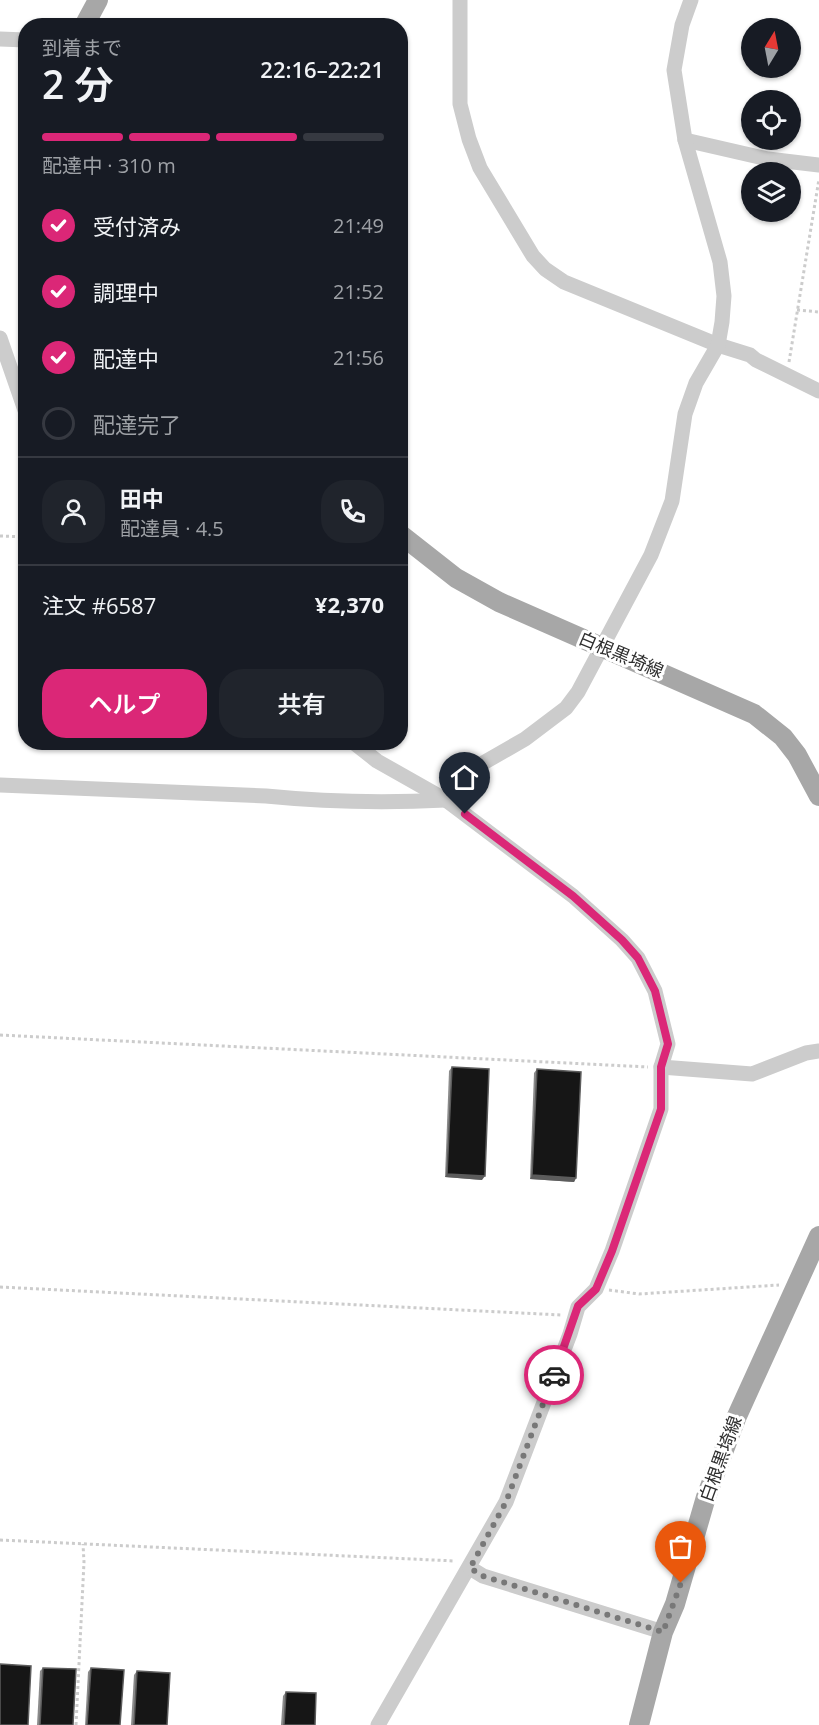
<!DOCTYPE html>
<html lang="ja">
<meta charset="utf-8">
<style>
:root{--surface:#171b24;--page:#20242c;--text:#f1f3f6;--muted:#9ea1a6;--line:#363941;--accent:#db2777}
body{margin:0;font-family:"Open Sans","Noto Sans JP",sans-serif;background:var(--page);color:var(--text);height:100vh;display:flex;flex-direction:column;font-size:22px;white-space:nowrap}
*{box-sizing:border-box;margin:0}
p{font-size:20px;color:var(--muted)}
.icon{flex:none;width:33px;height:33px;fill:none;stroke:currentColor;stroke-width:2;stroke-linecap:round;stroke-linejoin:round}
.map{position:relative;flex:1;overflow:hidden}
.drawer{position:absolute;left:18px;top:18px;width:390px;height:732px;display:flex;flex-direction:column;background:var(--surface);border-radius:24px;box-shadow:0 2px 4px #0004}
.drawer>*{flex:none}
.needle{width:39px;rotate:10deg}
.controls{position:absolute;left:741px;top:18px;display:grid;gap:12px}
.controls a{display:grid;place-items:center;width:60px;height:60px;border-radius:50%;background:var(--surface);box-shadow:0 2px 4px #0004;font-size:30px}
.pin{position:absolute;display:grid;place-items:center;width:51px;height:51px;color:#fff;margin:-62px -26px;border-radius:50% 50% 50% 0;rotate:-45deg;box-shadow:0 0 6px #0007}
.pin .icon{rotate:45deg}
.courier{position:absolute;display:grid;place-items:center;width:60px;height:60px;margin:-30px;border:4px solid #db2777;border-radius:50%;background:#fff;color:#222;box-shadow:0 2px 8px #0007}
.overview em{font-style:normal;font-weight:600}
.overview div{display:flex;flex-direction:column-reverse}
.overview{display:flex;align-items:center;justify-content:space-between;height:102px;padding:0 24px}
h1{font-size:39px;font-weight:600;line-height:45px}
.bar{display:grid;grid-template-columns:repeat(4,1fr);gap:9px 6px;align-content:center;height:72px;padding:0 24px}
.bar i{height:8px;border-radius:4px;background:var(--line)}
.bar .on{background:var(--accent)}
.bar p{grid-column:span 4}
.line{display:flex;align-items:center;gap:15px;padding:0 24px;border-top:2px solid var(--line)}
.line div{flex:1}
.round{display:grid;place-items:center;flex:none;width:63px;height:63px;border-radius:24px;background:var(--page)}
ol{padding:0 24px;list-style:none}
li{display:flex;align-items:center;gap:18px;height:66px}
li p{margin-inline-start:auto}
li .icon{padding:6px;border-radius:50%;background:var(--accent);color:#fff;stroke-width:4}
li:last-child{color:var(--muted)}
li i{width:33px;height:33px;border:3px solid var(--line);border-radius:50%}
.button{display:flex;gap:12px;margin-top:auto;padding:12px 24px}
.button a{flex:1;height:69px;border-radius:24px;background:var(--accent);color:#fff;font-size:24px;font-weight:600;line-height:69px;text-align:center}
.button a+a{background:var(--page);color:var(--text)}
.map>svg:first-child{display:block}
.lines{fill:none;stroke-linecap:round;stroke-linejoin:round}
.path{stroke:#ccc;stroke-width:3;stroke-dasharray:3 3;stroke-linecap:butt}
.minor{stroke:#ccc;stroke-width:15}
.major{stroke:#a7a7a7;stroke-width:20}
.wall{fill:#8a8a8a}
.shaded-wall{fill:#5c5c5c}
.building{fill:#161616;stroke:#5c5c5c;stroke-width:1.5}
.done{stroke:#787878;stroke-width:6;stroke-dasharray:0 10.8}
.route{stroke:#db2777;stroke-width:8}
.labels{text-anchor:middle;stroke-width:6;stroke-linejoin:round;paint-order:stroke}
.street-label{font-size:18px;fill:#2f2f2f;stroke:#fff}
</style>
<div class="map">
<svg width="819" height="1725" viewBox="0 0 819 1725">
<rect width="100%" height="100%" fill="#fff"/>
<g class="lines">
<g class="path">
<path d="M797,310L819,312"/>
<path d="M789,362L819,179"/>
<path d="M0,536L26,537"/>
<path d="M0,1035L648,1067"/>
<path d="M0,1287L561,1315"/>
<path d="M609,1290L639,1294L779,1285"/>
<path d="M0,1540L455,1561"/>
<path d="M76,1725L84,1562L83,1544"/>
</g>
<g class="minor">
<path d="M460,0V104L469,139L480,168L533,256L545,269L564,282L718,345L750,355L756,360L819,391"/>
<path d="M0,39L26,40"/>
<path d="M685,140L768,159L819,165"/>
<path d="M0,338L26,413"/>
<path d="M353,742L377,761L446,800L573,896L622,940L638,958L655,991L668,1044L661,1067V1109L612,1251L596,1289L578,1307L570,1334L506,1502L378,1725"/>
<path d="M0,785L266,796C326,802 386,803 446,800"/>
<path d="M446,800L457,778L525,739L566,708L578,692L651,555L672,501L685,414L696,383L718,345L722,322L724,296L720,262L685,140L674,70L682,25L691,0"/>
<path d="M661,1067L752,1074L806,1053L819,1051"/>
<path d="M470,1568L483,1576L663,1632"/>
</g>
<g class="major">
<path d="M84,26L98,0"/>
<path d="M400,534L456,578L499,602L754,714L783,737L797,755L819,796"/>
<path d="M639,1725L663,1632L675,1604L706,1497L737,1416L819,1236"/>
</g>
</g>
<g class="wall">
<path d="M452,1067L482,1180L445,1177L449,1071Z"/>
<path d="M537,1069L576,1178L574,1182L530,1179L534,1073Z"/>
<path d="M43,1668L73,1725H37L40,1671Z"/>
<path d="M91,1668L120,1725H85L88,1672Z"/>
<path d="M137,1671L167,1725H131L134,1675Z"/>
<path d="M286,1692L315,1725H281L283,1696Z"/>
</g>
<g class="shaded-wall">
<path d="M447,1174L485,1176L482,1180L445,1177Z"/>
<path d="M532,1175L576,1178L574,1182L530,1179Z"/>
</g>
<g class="building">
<path d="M452,1067L489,1069L485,1176L447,1174Z"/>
<path d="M537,1069L581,1072L576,1178L532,1175Z"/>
<path d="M0,1664L31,1666L28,1725H0Z"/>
<path d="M43,1668L76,1669L73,1725H40Z"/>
<path d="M91,1668L124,1670L120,1725H87Z"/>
<path d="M137,1671L170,1673L167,1725H134Z"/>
<path d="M286,1692L316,1693L315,1725H284Z"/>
</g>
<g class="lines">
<path class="done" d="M554,1375L506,1502L470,1568L483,1576L663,1632L681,1583"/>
<path class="route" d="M465,814L573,896L622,940L638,958L655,991L668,1044L661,1067V1109L612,1251L596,1289L578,1306L554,1375"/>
</g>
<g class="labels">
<g class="street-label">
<text transform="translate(621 655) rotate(23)" y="6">白根黒埼線</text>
<text transform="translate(721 1459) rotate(-70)" y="6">白根黒埼線</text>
</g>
</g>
</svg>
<div class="controls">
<a><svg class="needle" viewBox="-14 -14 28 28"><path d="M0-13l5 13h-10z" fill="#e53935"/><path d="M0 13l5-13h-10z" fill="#9ea1a6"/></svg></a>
<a><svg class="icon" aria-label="locate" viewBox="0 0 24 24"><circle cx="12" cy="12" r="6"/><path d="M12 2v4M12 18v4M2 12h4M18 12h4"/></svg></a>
<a><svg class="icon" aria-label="layers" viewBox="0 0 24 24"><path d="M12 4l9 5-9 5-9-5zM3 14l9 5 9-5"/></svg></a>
</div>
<div class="pin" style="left:681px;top:1583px;background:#ea580c"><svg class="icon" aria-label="bag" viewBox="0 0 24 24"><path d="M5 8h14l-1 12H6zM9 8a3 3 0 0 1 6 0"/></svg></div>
<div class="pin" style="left:465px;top:814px;background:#1f2937"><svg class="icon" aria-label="home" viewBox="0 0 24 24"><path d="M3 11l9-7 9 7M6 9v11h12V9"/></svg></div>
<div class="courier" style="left:554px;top:1375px"><svg class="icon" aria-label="car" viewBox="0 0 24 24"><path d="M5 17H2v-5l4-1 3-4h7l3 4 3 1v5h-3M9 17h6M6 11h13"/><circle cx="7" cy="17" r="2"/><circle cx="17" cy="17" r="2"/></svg></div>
<section class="drawer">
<div class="overview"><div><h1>2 分</h1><p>到着まで</p></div><em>22:16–22:21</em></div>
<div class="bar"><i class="on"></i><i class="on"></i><i class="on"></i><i></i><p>配達中 · 310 m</p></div>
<ol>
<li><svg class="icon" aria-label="check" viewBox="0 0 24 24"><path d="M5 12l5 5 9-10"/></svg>受付済み<p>21:49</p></li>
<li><svg class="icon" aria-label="check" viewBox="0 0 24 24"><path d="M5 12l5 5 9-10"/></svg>調理中<p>21:52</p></li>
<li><svg class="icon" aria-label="check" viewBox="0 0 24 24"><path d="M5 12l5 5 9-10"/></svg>配達中<p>21:56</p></li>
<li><i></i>配達完了</li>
</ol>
<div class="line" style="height:108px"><a class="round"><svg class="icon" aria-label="person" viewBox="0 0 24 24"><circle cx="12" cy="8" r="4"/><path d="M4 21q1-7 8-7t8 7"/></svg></a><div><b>田中</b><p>配達員 · 4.5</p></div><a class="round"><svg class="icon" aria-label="phone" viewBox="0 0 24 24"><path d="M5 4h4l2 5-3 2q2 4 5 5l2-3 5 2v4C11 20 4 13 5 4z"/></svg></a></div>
<div class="line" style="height:78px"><div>注文 #6587</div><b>¥2,370</b></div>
<div class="button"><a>ヘルプ</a><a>共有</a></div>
</section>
</div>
